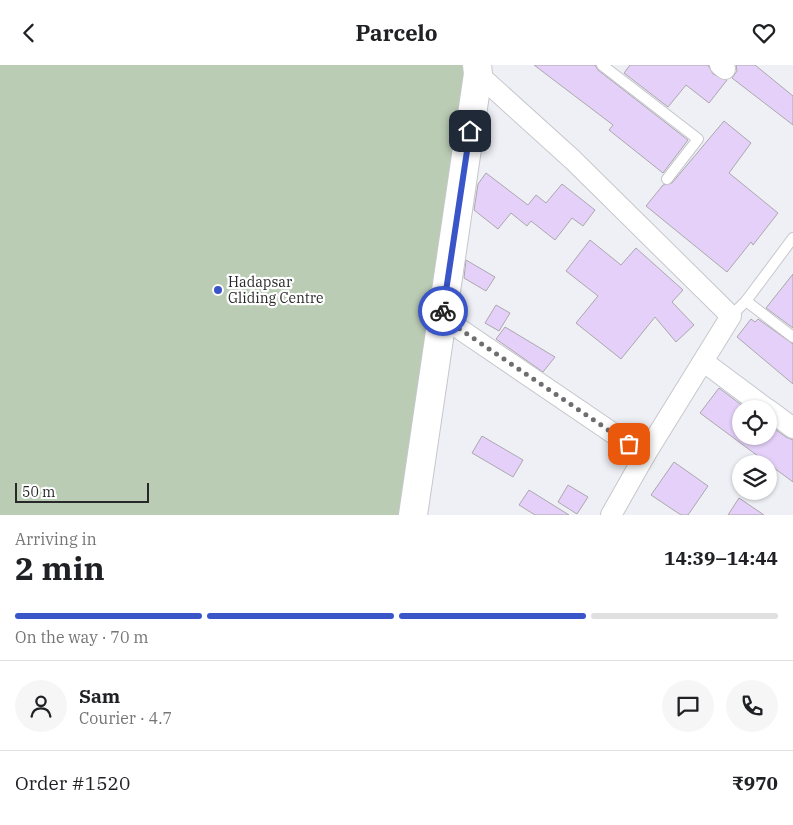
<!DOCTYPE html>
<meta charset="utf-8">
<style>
:root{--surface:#fff;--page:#f6f6f6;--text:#202124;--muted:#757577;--line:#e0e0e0;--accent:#3955c7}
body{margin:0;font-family:"IBM Plex Serif",serif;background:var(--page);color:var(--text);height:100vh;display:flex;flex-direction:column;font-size:19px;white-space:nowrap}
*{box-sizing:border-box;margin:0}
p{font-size:16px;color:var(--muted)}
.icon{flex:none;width:28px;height:28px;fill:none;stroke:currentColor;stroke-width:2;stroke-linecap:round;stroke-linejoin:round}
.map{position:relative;height:450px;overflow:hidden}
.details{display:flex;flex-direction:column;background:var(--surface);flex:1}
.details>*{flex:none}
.fabs{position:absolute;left:732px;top:335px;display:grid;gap:10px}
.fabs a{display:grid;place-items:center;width:45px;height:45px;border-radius:50%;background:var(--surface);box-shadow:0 1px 4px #0004;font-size:25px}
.scale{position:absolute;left:15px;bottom:12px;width:134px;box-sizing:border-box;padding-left:5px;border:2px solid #28282a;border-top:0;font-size:14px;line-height:18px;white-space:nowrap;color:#28282a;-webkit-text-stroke:4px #fff;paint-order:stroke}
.pin{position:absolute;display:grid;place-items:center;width:42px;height:42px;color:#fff;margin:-21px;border-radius:10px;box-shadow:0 2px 8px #0006}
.courier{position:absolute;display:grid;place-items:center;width:50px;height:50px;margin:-25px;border:4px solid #3955c7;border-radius:50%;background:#fff;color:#222;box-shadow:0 1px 6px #0007}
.summary em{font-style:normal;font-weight:700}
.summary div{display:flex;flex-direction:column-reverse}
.summary{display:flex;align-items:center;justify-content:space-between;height:85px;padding:0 15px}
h1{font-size:32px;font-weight:700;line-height:38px}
.bar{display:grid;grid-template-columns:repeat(4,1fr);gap:8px 5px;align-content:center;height:60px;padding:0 15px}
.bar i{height:6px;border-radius:4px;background:var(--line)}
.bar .active{background:var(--accent)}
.bar p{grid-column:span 4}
.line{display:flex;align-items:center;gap:12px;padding:0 15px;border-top:1px solid var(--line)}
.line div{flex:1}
.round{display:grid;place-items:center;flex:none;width:52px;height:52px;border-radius:26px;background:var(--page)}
header{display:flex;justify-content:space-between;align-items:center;height:65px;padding:0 15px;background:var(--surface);font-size:22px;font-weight:700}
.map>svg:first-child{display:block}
.green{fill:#bbccb5}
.building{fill:#e4d0f8;stroke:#aaa8ac}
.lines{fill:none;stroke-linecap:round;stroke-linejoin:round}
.lane-casing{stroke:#c6c7cc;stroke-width:12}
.street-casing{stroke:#c6c7cc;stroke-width:22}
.secondary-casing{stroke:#c6c7cc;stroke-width:30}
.lane{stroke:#fff;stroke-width:10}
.street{stroke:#fff;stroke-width:20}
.secondary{stroke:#fff;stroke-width:28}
.done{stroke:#6e6e71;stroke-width:5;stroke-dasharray:0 9}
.route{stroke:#3955c7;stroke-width:6}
.poi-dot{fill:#3955c7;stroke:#fff;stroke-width:2}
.labels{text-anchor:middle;stroke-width:4.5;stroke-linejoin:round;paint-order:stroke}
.poi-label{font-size:14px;fill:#28282a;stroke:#fff;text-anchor:start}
</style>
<header><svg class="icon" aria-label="back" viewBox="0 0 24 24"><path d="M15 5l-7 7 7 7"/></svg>Parcelo<svg class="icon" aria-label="heart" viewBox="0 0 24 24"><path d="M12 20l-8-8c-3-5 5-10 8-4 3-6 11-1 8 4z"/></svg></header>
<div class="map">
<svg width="793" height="450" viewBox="0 0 793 450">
<rect width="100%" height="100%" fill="#eff0f5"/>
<path class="green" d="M0,0H465L405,450H0Z"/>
<g class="building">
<path d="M534,0H595L598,5L688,75L663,108L609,65L613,60Z"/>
<path d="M630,0H708L713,9L727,15L709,38L686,20L668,42L624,8Z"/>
<path d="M736,0H755L793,31V60L732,13L737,6Z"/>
<path d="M724,56L751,78L729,108L778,148L753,180L751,177L727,207L646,141L663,120L672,118Z"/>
<path d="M486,108L528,140L536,130L546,138L562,119L595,145L583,161L572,153L555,175L531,156L527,161L511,148L498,164L474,145L478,119Z"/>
<path d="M590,175L621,200L636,183L683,225L672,237L694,260L676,277L655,252L621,294L576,258L598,231L566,206Z"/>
<path d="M466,195L495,212L486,226L464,213Z"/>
<path d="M793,209V263L766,243Z"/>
<path d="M496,240L510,248L499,266L485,258Z"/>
<path d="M751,254L755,257L758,254L793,279V319L737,272Z"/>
<path d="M505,262L555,292L543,307L496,274Z"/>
<path d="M719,323L747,344H741V371H769V360L786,372L793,375V417L700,348Z"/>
<path d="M482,371L523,395L513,412L472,388Z"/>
<path d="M674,397L708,421L688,450H681L651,430Z"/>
<path d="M568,420L588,432L577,449L558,437Z"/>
<path d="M529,425L569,450H535L519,440Z"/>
<path d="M739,433L764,450H728Z"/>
</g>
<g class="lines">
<defs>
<g id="lane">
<path d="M602,0L698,74L667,114"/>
<path d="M746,236L793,272"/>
<path d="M731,251L746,236L793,173"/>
</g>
<g id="street">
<path d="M720,0L725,4"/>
<path d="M478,9L573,95L731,251L645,390L611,450"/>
<path d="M442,252L645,390"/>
<path d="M704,297L767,344"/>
<path d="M769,345L793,363"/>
</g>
<path id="secondary" d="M413,450L478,9L477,0"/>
</defs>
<use href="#lane" class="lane-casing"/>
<use href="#street" class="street-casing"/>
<use href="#secondary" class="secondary-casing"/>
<use href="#lane" class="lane"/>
<use href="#street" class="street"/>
<use href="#secondary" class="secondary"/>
</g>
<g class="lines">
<path class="done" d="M443,246L442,252L629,379"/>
<path class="route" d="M443,246L470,66"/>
</g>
<circle class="poi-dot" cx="218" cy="225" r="5"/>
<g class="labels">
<g class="poi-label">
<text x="228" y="222">Hadapsar<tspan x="228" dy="16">Gliding Centre</tspan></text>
</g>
</g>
</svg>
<div class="fabs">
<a><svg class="icon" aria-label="locate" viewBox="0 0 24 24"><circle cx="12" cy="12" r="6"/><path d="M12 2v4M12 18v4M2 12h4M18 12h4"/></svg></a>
<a><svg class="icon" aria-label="layers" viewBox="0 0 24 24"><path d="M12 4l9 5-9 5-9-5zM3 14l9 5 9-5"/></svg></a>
</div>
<div class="scale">50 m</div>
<div class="pin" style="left:629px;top:379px;background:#ea580c"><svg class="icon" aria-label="bag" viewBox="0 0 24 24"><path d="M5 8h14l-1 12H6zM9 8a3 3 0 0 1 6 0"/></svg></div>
<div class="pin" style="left:470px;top:66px;background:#1f2937"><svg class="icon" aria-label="home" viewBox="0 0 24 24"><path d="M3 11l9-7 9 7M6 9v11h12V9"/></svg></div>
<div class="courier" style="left:443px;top:246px"><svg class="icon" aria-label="bike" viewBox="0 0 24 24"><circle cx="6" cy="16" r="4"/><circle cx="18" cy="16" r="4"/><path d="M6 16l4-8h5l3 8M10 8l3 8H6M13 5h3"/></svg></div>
</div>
<section class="details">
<div class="summary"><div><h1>2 min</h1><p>Arriving in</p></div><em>14:39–14:44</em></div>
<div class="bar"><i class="active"></i><i class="active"></i><i class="active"></i><i></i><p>On the way · 70 m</p></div>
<div class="line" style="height:90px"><a class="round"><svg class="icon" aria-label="person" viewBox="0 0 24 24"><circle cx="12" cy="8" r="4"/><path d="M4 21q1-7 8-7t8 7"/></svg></a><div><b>Sam</b><p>Courier · 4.7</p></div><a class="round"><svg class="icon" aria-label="chat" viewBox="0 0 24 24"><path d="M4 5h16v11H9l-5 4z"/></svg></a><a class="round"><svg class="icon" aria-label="phone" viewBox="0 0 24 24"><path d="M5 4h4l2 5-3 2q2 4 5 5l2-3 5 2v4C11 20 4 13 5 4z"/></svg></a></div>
<div class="line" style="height:65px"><div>Order #1520</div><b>₹970</b></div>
</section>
